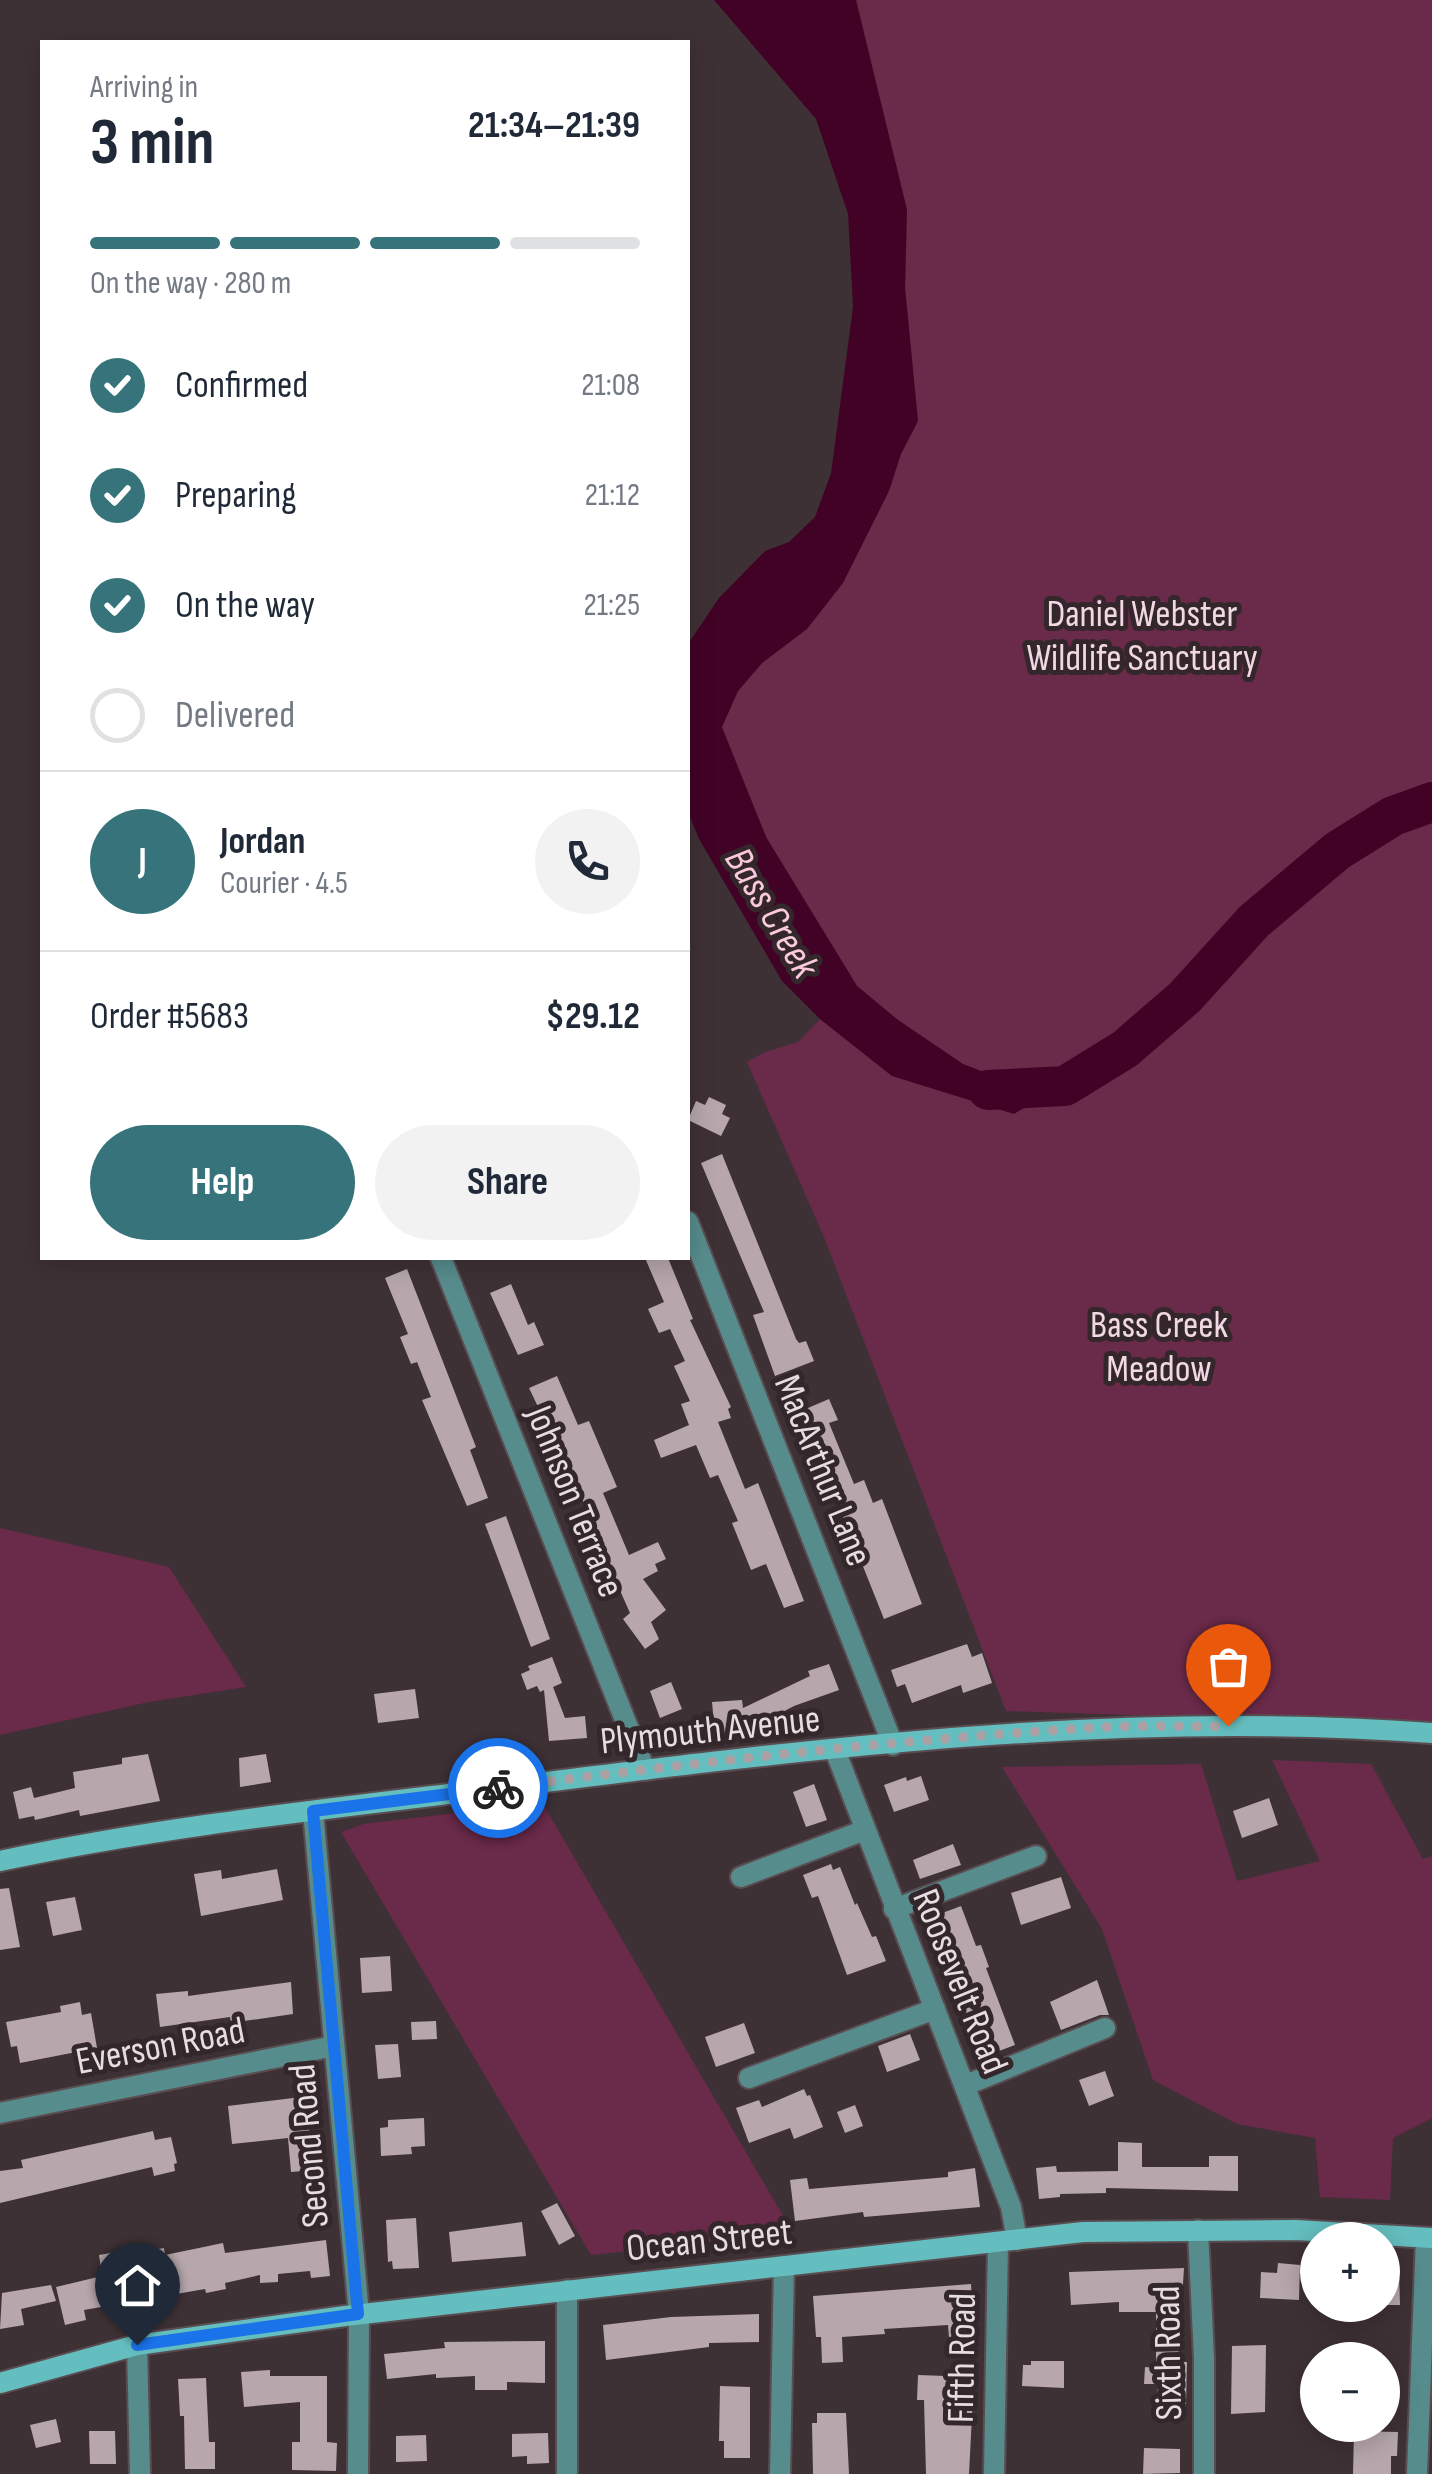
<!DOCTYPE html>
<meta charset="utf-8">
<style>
:root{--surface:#fff;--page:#f2f2f3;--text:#1f2937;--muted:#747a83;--line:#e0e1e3;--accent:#36737b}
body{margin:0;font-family:"Sofia Sans Condensed",sans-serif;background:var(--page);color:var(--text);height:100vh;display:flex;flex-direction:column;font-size:38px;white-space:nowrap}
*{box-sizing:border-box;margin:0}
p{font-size:32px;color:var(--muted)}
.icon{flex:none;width:55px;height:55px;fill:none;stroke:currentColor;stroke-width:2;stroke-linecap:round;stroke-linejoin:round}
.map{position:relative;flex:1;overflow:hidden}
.details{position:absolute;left:40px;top:40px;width:650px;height:1220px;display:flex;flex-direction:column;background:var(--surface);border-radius:0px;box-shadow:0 5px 25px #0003}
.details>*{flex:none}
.fabs{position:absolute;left:1300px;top:2222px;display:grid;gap:20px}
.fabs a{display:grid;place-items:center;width:100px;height:100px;border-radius:50%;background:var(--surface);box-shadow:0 5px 25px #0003;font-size:50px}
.pin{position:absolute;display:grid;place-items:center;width:85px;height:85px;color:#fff;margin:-102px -42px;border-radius:50% 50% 50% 0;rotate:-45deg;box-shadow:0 0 10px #0007}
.pin .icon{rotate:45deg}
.courier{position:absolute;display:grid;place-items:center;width:100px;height:100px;margin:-50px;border:8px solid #1a73e8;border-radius:50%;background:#fff;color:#222;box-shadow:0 2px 12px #0007}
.summary em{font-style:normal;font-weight:700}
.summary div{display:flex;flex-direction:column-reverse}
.summary{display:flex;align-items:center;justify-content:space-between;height:170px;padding:0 50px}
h1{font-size:65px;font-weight:700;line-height:75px}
.bar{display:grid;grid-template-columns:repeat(4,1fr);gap:15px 10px;align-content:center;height:120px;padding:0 50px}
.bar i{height:12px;border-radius:8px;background:var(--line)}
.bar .current{background:var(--accent)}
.bar p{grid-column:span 4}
.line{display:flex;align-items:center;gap:25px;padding:0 50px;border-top:2px solid var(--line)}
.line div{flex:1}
.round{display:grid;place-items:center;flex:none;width:105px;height:105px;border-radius:52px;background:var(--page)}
ol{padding:0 50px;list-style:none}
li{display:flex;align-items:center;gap:30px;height:110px}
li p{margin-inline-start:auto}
li .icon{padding:10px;border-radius:50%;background:var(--accent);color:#fff;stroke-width:4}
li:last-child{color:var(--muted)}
li i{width:55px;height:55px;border:5px solid var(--line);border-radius:50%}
.action{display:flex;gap:20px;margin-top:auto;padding:20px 50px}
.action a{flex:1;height:115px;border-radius:60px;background:var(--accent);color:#fff;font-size:40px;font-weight:700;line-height:115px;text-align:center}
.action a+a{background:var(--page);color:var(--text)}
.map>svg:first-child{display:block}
.green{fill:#6a2a49}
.water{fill:#420226}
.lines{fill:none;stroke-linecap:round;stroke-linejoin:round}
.river{stroke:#420226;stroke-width:40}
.building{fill:#b7a7ad}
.street-casing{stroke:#594d51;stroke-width:24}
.secondary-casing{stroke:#594d51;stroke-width:24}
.street{stroke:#578c8d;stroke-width:20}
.secondary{stroke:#64bdbe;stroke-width:20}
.done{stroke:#aba1a4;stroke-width:10;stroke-dasharray:0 18}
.route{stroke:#1a73e8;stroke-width:12}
.labels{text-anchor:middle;stroke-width:10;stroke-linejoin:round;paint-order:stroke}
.park-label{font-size:38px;fill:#f2d8e2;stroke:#33272c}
.street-label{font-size:38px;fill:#e5dde0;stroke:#33272c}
.water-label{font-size:40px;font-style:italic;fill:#fbc9dc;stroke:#33272c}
</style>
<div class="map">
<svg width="1432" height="2474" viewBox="0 0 1432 2474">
<rect width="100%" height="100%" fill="#3e3136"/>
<g class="green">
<path d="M856,0H1432V1725L1006,1711L824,1237L747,1062L765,1052L798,1042L820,1019L892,1076L1040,1078L994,1076L963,1064L898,1020L857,986L766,837L721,727L738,691L762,663L807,629L918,421L905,288L907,210Z"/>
<path d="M0,1528L169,1567L246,1687L149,1702L0,1735Z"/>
<path d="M1272,1760L1371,1764L1423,1859L1432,1856V2118L1393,2138L1390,2200L1320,2197L1315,2138L1237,2124L1153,2080L1102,1929L1002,1767L1201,1764L1237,1881L1320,1861Z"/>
<path d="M543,1803V1804L793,2233L591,2255L341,1832L363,1824Z"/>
</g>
<path class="water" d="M714,0H856L907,210L905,288L918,421L901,454L889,491L843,583L807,629L762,663L738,691L722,727L766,837L857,986L898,1020L963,1064L994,1076L1040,1077L1042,1089L1034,1102L1014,1114L892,1076L820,1019L782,981L699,839L688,812V644L719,598L765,551L789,542L815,517L831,473L853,307L848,214L816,119Z"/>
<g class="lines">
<path class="river" d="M988,1090L1065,1086L1125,1049L1185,997L1254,921L1337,851L1393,816L1432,802"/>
</g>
<g class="building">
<path d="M709,1097L726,1105L722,1114L730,1118L721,1136L688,1120L696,1101L705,1105Z"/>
<path d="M722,1154L796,1339L799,1343L806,1341L814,1361L775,1376L753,1315L764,1312L701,1163Z"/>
<path d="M645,1258H668L693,1319L690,1320L731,1407L728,1409L731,1418L718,1422L745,1489L758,1483L804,1601L784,1608L766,1564L751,1570L732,1523L738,1521L718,1475L710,1478L696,1445L661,1458L654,1440L689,1425L681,1404L690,1401L674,1366L685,1361L670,1329L659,1333L648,1309L664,1302Z"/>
<path d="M407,1269L476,1447L470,1450L488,1498L467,1506L422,1400L431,1397L417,1362L411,1364L400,1337L408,1334L385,1278Z"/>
<path d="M511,1284L528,1325L534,1322L544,1345L518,1355L490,1293Z"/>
<path d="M557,1376L578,1425L589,1421L617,1487L603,1493L629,1555L658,1542L666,1559L655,1564L658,1571L643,1579L666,1610L651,1622L659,1639L645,1649L623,1619L630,1613L595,1534L594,1524L529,1388Z"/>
<path d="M829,1399L838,1420L829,1423L854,1484L864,1480L873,1503L882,1499L922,1604L884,1619L801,1411Z"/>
<path d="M506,1516L550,1639L531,1647L485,1524Z"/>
<path d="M967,1644L972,1657L982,1653L992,1683L963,1693L961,1685L912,1703L905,1684L897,1687L891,1670Z"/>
<path d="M552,1657L562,1683L553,1687L565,1718L585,1716L587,1738L549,1741L544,1690L540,1692L537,1686L527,1690L521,1674L530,1670L528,1666Z"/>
<path d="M829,1664L839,1690L794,1706L746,1731L715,1734L712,1702L742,1700L743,1708L810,1676L808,1671Z"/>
<path d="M671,1682L682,1709L660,1718L650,1691Z"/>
<path d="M415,1689L419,1718L378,1723L374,1694Z"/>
<path d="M148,1754L160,1801L80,1816L79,1810L35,1820L34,1816L19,1819L13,1792L31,1787L34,1798L75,1788L73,1772L122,1764V1758Z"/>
<path d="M266,1754L271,1782L240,1787L239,1758Z"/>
<path d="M921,1776L929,1800L894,1812L884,1785L906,1777L907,1781Z"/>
<path d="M814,1784L827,1820L806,1827L793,1792Z"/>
<path d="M1269,1798L1278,1825L1242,1838L1233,1811Z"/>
<path d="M953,1844L961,1865L920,1879L913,1860Z"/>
<path d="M831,1864L833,1870L840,1867L855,1905L857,1903L872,1937L876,1936L886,1961L847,1975L818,1896L812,1898L803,1875Z"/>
<path d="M277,1869L283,1900L201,1916L194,1874L221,1870L222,1879Z"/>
<path d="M1061,1877L1071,1908L1021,1925L1011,1893Z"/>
<path d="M9,1888L20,1947L0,1950V1889Z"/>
<path d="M75,1897L82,1930L53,1936L46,1902Z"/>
<path d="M961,1906L976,1946L981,1945L989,1967L986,1968L1015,2045L983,2057L953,1980L949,1982L940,1959L944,1958L929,1918Z"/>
<path d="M390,1956L392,1991L362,1993L360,1958Z"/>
<path d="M1097,1980L1109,2015H1100L1061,2030L1050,2002Z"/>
<path d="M291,1982L293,2014L231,2023L230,2017L160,2027L156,1994L188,1991V1996Z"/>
<path d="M80,2002L82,2015L91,2013L97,2048L20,2063L17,2046L11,2047L6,2022L61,2012L60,2006Z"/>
<path d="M436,2021L437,2039L412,2040L411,2022Z"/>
<path d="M744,2023L755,2053L716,2067L705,2037Z"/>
<path d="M910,2034L920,2060L887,2072L878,2046Z"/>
<path d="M398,2044L401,2077L378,2079L375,2045Z"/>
<path d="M1105,2071L1114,2096L1089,2106L1079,2080Z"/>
<path d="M804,2089L807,2096L810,2095L823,2127L794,2139L790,2128L749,2143L736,2108L759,2100L762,2107Z"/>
<path d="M310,2096L314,2127H309L313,2170L291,2172L288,2138L232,2144L228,2106Z"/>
<path d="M855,2105L863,2126L845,2133L837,2112Z"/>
<path d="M424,2118L425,2146L411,2147L412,2154L381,2156L380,2128L388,2127V2120Z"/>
<path d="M153,2131L155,2140L171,2137L177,2163L174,2164L175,2171L154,2176L152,2167L0,2203V2171L23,2168L21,2160Z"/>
<path d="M1118,2142L1142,2143V2167H1209V2156H1238V2191L1106,2188V2193L1060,2194V2197L1039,2199L1036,2168L1056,2166L1057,2172L1118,2171Z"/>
<path d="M975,2168L980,2207L864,2217L863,2212L795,2221L790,2180L807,2178L809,2189L948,2177V2172Z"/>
<path d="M557,2203L575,2236L559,2245L541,2211Z"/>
<path d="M416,2218L419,2268L393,2269L392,2261L388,2262L386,2220Z"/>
<path d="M522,2222L526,2256L452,2262L449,2232Z"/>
<path d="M326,2240L330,2276L311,2278L310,2271L278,2274V2282L260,2283V2275L225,2283L226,2289L206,2293L205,2289L84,2310L86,2320L65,2325L56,2287L102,2276L99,2255L117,2252V2256L164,2248L165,2255L223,2243L225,2253Z"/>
<path d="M1278,2263L1300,2265L1299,2300L1260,2298L1261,2272L1277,2273Z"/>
<path d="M1184,2268L1178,2362H1187L1186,2404H1157L1158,2384H1144L1145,2367L1156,2368V2312H1119V2302L1071,2305L1069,2272Z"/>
<path d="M1382,2272H1399L1400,2305H1382Z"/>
<path d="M971,2284L974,2335L949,2337L948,2325L884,2329L885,2334L842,2337L843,2362L822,2363L821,2337H816L813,2296Z"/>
<path d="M51,2285L56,2301L21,2309L24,2325L0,2329L2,2293Z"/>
<path d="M759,2314V2342L709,2343V2347L606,2360L603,2325L671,2317Z"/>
<path d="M545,2341V2383L507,2382V2390H475V2376L436,2378V2374L387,2379L384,2354L445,2348L444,2342Z"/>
<path d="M1266,2345L1265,2412L1231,2414L1232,2346Z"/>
<path d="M1031,2361H1064V2388L1022,2386L1023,2365H1031Z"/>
<path d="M270,2370V2376H327V2442L337,2443L336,2471L292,2470V2442H300V2402L244,2407L241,2372Z"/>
<path d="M918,2375L974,2377L969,2474H926L924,2400H917Z"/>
<path d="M206,2378L209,2442H215V2469H185L184,2416H180L178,2379Z"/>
<path d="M720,2386L750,2387V2458H724V2441H719Z"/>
<path d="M817,2413H846L849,2474H813L812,2423H817Z"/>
<path d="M56,2419L61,2442L36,2448L30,2425Z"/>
<path d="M89,2431H115L116,2464H90Z"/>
<path d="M1354,2431L1398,2432L1397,2456H1391V2474H1353Z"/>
<path d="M548,2433L549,2463L527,2464V2456L512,2457V2434Z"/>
<path d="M426,2435L427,2461L396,2462V2436Z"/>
<path d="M1144,2448L1180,2449V2473L1143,2474Z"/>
</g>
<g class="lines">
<defs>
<g id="street">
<path d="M688,1222L893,1745"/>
<path d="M441,1258L645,1770"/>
<path d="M835,1750L1011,2207L1017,2240"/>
<path d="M313,1811L359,2314L358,2474"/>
<path d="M741,1877L865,1830"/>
<path d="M894,1909L1036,1856"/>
<path d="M749,2078L935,2009"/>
<path d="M966,2085L1105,2028"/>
<path d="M0,2113L334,2046"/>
<path d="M1198,2230L1204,2358V2474"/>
<path d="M137,2345L140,2474"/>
<path d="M567,2474V2290"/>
<path d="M780,2474L784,2266"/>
<path d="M994,2474L998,2242"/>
<path d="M1417,2474L1426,2238"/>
</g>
<g id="secondary">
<path d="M0,1861C172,1824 348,1807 522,1785C823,1747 1128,1710 1432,1733"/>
<path d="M0,2383L137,2345L345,2316L1083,2232L1296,2230L1432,2238"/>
</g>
</defs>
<use href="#street" class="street-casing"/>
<use href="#secondary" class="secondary-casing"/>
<use href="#street" class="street"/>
<use href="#secondary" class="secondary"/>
</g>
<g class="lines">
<path class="done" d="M498,1788C700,1762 903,1739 1106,1727C1146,1725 1187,1727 1228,1726"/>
<path class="route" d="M137,2345L358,2314L313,1811L498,1788"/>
</g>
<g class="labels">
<g class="park-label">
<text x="1142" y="626">Daniel Webster<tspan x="1142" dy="44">Wildlife Sanctuary</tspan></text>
<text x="1159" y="1337">Bass Creek<tspan x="1159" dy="44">Meadow</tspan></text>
</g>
<g class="street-label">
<text transform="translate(824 1470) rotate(68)" y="13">MacArthur Lane</text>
<text transform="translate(576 1501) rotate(68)" y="13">Johnson Terrace</text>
<text transform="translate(710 1729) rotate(-6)" y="13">Plymouth Avenue</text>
<text transform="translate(961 1981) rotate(68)" y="13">Roosevelt Road</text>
<text transform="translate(160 2045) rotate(-11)" y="13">Everson Road</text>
<text transform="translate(308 2146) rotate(-95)" y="13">Second Road</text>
<text transform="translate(709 2239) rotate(-6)" y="13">Ocean Street</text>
<text transform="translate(1167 2353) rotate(-91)" y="13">Sixth Road</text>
<text transform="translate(961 2358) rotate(-89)" y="13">Fifth Road</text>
</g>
<g class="water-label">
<text transform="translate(773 912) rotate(59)" y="14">Bass Creek</text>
</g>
</g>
</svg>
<div class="fabs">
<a>+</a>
<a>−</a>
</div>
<div class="pin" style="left:1228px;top:1726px;background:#ea580c"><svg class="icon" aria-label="bag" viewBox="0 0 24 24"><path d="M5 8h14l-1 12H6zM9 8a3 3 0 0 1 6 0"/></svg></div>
<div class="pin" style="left:137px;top:2345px;background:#1f2937"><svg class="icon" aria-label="home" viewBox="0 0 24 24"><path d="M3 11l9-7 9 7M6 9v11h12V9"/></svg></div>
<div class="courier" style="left:498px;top:1788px"><svg class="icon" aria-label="bike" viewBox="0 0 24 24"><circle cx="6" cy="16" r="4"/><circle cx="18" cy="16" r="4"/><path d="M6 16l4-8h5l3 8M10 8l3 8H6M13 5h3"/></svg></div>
<section class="details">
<div class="summary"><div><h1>3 min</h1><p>Arriving in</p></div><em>21:34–21:39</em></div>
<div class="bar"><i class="current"></i><i class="current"></i><i class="current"></i><i></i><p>On the way · 280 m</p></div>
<ol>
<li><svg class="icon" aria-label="check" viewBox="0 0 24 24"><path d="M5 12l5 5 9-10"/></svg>Confirmed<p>21:08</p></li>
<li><svg class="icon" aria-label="check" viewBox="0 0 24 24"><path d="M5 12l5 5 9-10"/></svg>Preparing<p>21:12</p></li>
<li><svg class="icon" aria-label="check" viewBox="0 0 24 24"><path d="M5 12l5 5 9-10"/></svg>On the way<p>21:25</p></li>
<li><i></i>Delivered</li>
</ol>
<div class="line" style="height:180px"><b class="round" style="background:var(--accent);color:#fff">J</b><div><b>Jordan</b><p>Courier · 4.5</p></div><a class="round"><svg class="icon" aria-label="phone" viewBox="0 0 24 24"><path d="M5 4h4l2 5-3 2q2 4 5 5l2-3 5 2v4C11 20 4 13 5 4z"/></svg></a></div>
<div class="line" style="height:130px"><div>Order #5683</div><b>$29.12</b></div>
<div class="action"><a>Help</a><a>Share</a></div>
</section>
</div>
